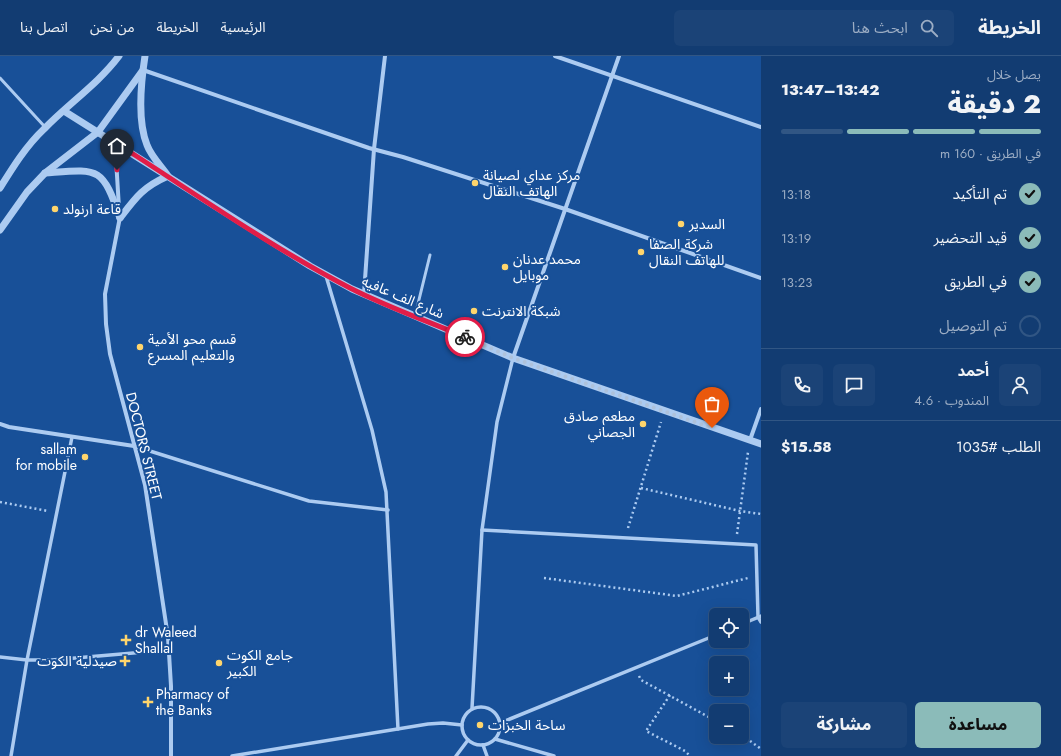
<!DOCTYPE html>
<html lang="ar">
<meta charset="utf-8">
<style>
:root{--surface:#123c72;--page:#1b4377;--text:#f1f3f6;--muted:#9cadc4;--line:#315684;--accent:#8bbbb9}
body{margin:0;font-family:Jost,"Noto Sans Arabic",sans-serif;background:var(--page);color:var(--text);direction:rtl;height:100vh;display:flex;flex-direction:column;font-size:15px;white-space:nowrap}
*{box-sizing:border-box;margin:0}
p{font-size:13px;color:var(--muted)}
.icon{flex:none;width:22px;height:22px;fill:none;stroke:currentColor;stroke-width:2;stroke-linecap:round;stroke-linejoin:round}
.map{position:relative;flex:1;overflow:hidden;direction:ltr}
.panel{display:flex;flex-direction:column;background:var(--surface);width:300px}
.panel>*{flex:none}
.tools{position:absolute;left:709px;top:552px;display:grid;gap:8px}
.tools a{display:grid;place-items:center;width:40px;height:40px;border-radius:6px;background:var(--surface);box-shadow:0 4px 16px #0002,0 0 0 1px var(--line);font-size:20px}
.pin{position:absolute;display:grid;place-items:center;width:34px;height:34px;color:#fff;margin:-41px -17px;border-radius:50% 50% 50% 0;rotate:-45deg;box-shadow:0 0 4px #0007}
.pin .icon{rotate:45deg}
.courier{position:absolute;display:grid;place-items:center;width:40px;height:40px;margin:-20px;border:3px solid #e11d48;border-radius:50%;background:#fff;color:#222;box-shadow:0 1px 5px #0007}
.head em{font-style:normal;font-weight:800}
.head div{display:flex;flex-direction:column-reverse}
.head{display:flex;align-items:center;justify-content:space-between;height:68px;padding:0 20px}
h1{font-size:26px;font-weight:800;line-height:30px}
.bar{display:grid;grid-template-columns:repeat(4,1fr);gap:6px 4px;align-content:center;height:48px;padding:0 20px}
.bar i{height:5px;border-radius:3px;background:var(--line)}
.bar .on{background:var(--accent)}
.bar p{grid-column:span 4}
.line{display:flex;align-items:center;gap:10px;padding:0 20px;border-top:1px solid var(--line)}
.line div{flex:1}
.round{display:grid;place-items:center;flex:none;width:42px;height:42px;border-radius:6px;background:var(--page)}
ol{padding:0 20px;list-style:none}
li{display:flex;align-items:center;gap:12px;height:44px}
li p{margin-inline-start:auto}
li .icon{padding:4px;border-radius:50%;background:var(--accent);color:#111;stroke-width:4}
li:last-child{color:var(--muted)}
li i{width:22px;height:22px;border:2px solid var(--line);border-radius:50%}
.primary-button{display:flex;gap:8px;margin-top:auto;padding:8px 20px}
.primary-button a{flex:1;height:46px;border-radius:6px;background:var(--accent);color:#111;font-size:16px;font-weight:800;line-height:46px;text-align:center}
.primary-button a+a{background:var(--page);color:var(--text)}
header{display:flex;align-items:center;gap:24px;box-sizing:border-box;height:56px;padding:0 20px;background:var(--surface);border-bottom:1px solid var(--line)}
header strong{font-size:19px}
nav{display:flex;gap:22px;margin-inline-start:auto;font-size:14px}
.search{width:280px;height:36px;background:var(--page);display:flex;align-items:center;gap:10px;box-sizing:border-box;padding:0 14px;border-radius:6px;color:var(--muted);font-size:15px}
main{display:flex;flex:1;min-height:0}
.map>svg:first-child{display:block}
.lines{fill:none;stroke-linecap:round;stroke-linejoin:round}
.path{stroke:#accbf1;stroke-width:2.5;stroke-dasharray:2 3;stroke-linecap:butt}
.service{stroke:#accbf1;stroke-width:3}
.pedestrian{stroke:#accbf1;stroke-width:3.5}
.minor{stroke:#accbf1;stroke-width:4}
.tertiary{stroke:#accbf1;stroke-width:7}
.done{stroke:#aec2db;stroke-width:4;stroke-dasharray:0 7.2}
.route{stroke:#e11d48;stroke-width:5}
.poi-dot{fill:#ffd56c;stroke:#185098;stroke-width:1.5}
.labels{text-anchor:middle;stroke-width:4;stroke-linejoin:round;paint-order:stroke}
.poi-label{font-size:14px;fill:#fff;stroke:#185098;text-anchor:start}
.street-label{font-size:14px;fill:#fff;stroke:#185098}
</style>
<header>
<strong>الخريطة</strong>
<div class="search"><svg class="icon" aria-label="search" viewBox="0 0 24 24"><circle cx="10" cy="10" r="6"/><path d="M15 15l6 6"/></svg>ابحث هنا</div>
<nav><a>الرئيسية</a><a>الخريطة</a><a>من نحن</a><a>اتصل بنا</a></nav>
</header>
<main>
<section class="panel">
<div class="head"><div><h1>2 دقيقة</h1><p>يصل خلال</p></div><em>13:42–13:47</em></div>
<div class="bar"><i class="on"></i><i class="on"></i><i class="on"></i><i></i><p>في الطريق · 160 m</p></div>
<ol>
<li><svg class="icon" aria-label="check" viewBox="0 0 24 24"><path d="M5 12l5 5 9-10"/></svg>تم التأكيد<p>13:18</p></li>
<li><svg class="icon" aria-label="check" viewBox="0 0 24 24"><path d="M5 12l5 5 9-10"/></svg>قيد التحضير<p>13:19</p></li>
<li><svg class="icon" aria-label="check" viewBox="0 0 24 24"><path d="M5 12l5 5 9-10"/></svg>في الطريق<p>13:23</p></li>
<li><i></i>تم التوصيل</li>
</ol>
<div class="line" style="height:72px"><a class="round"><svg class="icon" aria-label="person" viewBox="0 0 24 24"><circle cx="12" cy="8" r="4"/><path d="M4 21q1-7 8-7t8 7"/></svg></a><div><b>أحمد</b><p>المندوب · 4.6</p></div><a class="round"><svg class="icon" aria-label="chat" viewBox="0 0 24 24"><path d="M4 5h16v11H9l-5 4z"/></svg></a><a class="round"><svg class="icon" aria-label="phone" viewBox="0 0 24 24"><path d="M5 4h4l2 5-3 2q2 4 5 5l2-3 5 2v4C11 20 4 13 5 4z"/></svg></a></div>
<div class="line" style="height:52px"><div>الطلب #1035</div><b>$15.58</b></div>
<div class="primary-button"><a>مساعدة</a><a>مشاركة</a></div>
</section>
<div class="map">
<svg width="761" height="700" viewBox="0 0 761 700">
<rect width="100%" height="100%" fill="#185098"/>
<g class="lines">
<g class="path">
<path d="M641,432L740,455L761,458"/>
<path d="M0,446L48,455"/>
<path d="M628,472L661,366"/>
<path d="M737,478L748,396"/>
<path d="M544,522L677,540L748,522"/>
<path d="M639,620L641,624L716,665"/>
<path d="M670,639L646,675L685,695L690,700"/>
<path d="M742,679L761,693"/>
</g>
<g class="service">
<path d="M0,22L45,71"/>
<path d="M415,260L430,199"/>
</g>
<g class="pedestrian">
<path d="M326,220L372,374L386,436L398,673"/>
<path d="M134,390L309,445L388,454"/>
<path d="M482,474L756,489L758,561L761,566"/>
<path d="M742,568L761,560"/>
<path d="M0,601L27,604H52L168,594"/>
<circle cx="481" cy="670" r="19"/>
<path d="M472,652L482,474L497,366L513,302"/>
<path d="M500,667L716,579"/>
<path d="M495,683L554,700"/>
<path d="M483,689L487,700"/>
<path d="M11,700L27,604L72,381"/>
<path d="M232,700L428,668L443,667L462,669"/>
<path d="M456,700L468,684"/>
</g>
<g class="minor">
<path d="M555,0L761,71"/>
<path d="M143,14L369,92L403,101L565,153L761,222"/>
<path d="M115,87L119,152"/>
<path d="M120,161L105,238L106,268L110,298L145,429L168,581L171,630V700"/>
<path d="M364,238L374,93L385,0"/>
<path d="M513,302L619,0"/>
<path d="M0,368L9,371L134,390"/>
<path d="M750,384L761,353"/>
</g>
<g class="tertiary">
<path d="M64,55L310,210L352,233L513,302L761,388"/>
<path d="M45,117C98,113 102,109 120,162"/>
<path d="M0,132C13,111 26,90 44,73C68,48 98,28 119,0"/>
<path d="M120,162C136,141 143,131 168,120C161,110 151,100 147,89C137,64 141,26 145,0"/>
<path d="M0,174L27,136L45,117L98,76L143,14"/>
</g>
</g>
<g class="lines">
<path class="done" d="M465,281L513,302L712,372"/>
<path class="route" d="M117,114L116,87C193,136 269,190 350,232C387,251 427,265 465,281"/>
</g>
<g class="poi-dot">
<circle cx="475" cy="127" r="4"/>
<circle cx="55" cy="153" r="4"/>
<circle cx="681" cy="168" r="4"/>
<circle cx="641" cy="196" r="4"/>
<circle cx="505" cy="211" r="4"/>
<circle cx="474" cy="255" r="4"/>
<circle cx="140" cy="291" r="4"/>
<circle cx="643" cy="368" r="4"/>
<circle cx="85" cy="401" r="4"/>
<path d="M124 578h4v4h4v4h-4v4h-4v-4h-4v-4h4z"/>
<path d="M123 599h4v4h4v4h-4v4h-4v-4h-4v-4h4z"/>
<circle cx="219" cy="607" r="4"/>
<path d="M146 640h4v4h4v4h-4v4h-4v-4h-4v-4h4z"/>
<circle cx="480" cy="669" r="4"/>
</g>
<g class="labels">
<g class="poi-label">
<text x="483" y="124">مركز عداي لصيانة<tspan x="483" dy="16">الهاتف النقال</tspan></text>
<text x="63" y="158">قاعة ارنولد</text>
<text x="689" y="173">السدير</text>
<text x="649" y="193">شركة الصفا<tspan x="649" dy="16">للهاتف النقال</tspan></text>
<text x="513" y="208">محمد عدنان<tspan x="513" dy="16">موبايل</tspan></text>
<text x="482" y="260">شبكة الانترنت</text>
<text x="148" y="288">قسم محو الأمية<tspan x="148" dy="16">والتعليم المسرع</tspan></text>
<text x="635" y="365" text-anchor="end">مطعم صادق<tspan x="635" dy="16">الجصاني</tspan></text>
<text x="77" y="398" text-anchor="end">sallam<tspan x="77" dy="16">for mobile</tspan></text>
<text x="135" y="581">dr Waleed<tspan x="135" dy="16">Shallal</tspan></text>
<text x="227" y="604">جامع الكوت<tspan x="227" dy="16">الكبير</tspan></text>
<text x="117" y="610" text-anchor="end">صيدلية الكوت</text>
<text x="156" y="643">Pharmacy of<tspan x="156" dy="16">the Banks</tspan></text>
<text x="488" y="674">ساحة الخبزات</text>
</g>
<g class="street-label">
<text transform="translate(403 241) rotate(23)" y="5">شارع الف عافيه</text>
<text transform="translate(144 390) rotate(76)" y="5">DOCTORS STREET</text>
</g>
</g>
</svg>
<div class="tools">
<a><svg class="icon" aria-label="locate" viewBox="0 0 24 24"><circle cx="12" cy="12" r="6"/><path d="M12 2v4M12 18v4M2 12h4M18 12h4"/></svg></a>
<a>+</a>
<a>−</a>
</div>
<div class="pin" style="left:712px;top:372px;background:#ea580c"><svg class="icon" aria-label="bag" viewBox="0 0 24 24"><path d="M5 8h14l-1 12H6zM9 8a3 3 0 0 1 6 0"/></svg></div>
<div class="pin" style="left:117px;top:114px;background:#1f2937"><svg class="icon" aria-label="home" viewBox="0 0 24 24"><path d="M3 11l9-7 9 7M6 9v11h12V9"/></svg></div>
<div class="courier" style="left:465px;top:281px"><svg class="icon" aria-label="bike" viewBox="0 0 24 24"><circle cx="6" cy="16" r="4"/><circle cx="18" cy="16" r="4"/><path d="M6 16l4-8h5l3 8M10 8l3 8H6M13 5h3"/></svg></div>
</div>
</main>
